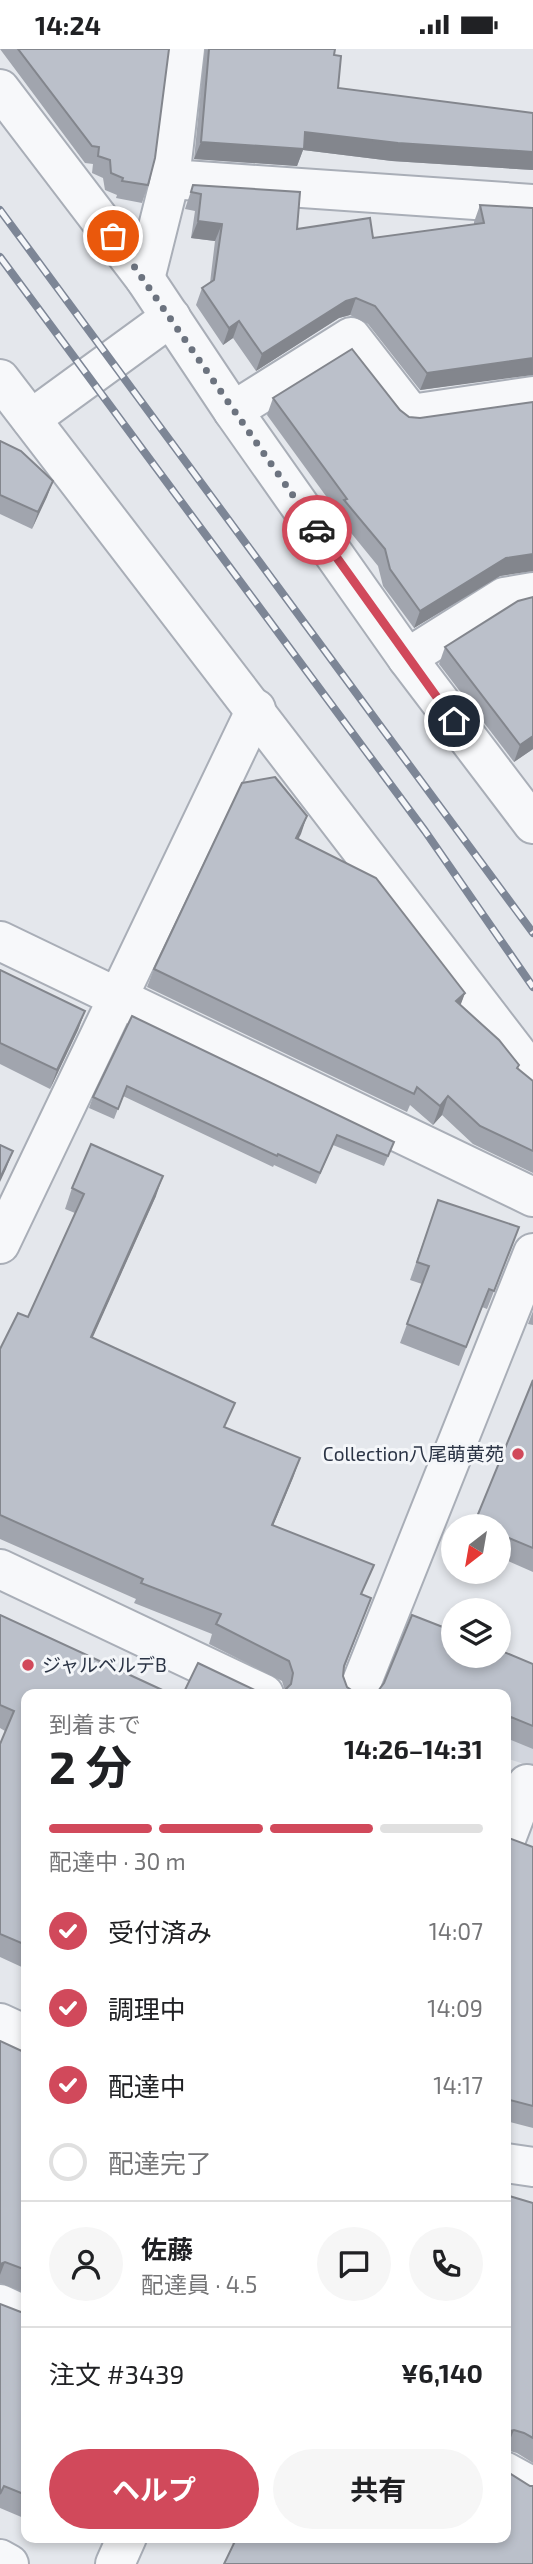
<!DOCTYPE html>
<html lang="ja">
<meta charset="utf-8">
<style>
:root{--surface:#fff;--page:#f6f6f6;--text:#202124;--muted:#757577;--line:#e0e0e0;--accent:#d1495b}
body{margin:0;font-family:"Exo 2","Noto Sans JP",sans-serif;background:var(--page);color:var(--text);height:100vh;display:flex;flex-direction:column;font-size:26px;white-space:nowrap}
*{box-sizing:border-box;margin:0}
p{font-size:23px;color:var(--muted)}
.icon{flex:none;width:38px;height:38px;fill:none;stroke:currentColor;stroke-width:2;stroke-linecap:round;stroke-linejoin:round}
.map{position:relative;flex:1;overflow:hidden}
.side{position:absolute;left:21px;top:1640px;width:490px;height:854px;display:flex;flex-direction:column;background:var(--surface);border-radius:14px;box-shadow:0 4px 10px #0003}
.side>*{flex:none}
.needle{width:46px;rotate:211deg}
.fabs{position:absolute;left:441px;top:1465px;display:grid;gap:14px}
.fabs a{display:grid;place-items:center;width:70px;height:70px;border-radius:50%;background:var(--surface);box-shadow:0 4px 10px #0003;font-size:35px}
.pin{position:absolute;display:grid;place-items:center;width:60px;height:60px;color:#fff;margin:-30px;border:4px solid #fff;border-radius:50%;box-shadow:0 2px 7px #0007}
.courier{position:absolute;display:grid;place-items:center;width:70px;height:70px;margin:-35px;border:5px solid #d1495b;border-radius:50%;background:#fff;color:#222;box-shadow:0 2px 9px #0007}
.headline em{font-style:normal;font-weight:700}
.headline div{display:flex;flex-direction:column-reverse}
.headline{display:flex;align-items:center;justify-content:space-between;height:119px;padding:0 28px}
h1{font-size:46px;font-weight:700;line-height:52px}
.bar{display:grid;grid-template-columns:repeat(4,1fr);gap:10px 7px;align-content:center;height:84px;padding:0 28px}
.bar i{height:9px;border-radius:5px;background:var(--line)}
.bar .active{background:var(--accent)}
.bar p{grid-column:span 4}
.line{display:flex;align-items:center;gap:18px;padding:0 28px;border-top:2px solid var(--line)}
.line div{flex:1}
.round{display:grid;place-items:center;flex:none;width:74px;height:74px;border-radius:37px;background:var(--page)}
ol{padding:0 28px;list-style:none}
li{display:flex;align-items:center;gap:21px;height:77px}
li p{margin-inline-start:auto}
li .icon{padding:7px;border-radius:50%;background:var(--accent);color:#fff;stroke-width:4}
li:last-child{color:var(--muted)}
li i{width:38px;height:38px;border:4px solid var(--line);border-radius:50%}
.action{display:flex;gap:14px;margin-top:auto;padding:14px 28px}
.action a{flex:1;height:80px;border-radius:42px;background:var(--accent);color:#fff;font-size:28px;font-weight:700;line-height:80px;text-align:center}
.action a+a{background:var(--page);color:var(--text)}
.status{display:flex;justify-content:space-between;align-items:center;height:49px;padding:0 35px;background:var(--surface);direction:ltr}
.status svg{height:19px;fill:currentColor}
.map>svg:first-child{display:block}
.built{fill:#d2d6de}
.lines{fill:none;stroke-linecap:round;stroke-linejoin:round}
.street-casing{stroke:#a9aeb7;stroke-width:42}
.street{stroke:#f7f8fa;stroke-width:38}
.rail-casing{stroke:#7d8696;stroke-width:8}
.rail{stroke:#f4f6f9;stroke-width:5;stroke-dasharray:16;stroke-linecap:butt}
.wall{fill:#a1a5ae}
.shaded-wall{fill:#83868d}
.building{fill:#bbc0ca;stroke:#83868d;stroke-width:2}
.done{stroke:#6c737f;stroke-width:7;stroke-dasharray:0 12.6}
.route{stroke:#d1495b;stroke-width:9}
.poi-dot{fill:#d1495b;stroke:#f4f6f9;stroke-width:2.5}
.labels{text-anchor:middle;stroke-width:6;stroke-linejoin:round;paint-order:stroke}
.poi-label{font-size:19px;fill:#2b3445;stroke:#f4f6f9;text-anchor:end}
</style>
<div class="status"><b>14:24</b><svg viewBox="0 0 49 12"><path d="M0 12V9h3v3zM5 12V6h3v6zM10 12V3h3v9zM15 12V0h3v12zM26 1h20v11H26zM47 4h2v5h-2z"/></svg></div>
<div class="map">
<svg width="533" height="2515" viewBox="0 0 533 2515">
<rect width="100%" height="100%" fill="#e4e7ec"/>
<path class="built" d="M533,1620V1718L506,1709V1687Z"/>
<g class="lines">
<defs>
<g id="street">
<path d="M185,0L170,130L533,155"/>
<path d="M0,40L145,230L233,362L407,609L533,775"/>
<path d="M145,230L170,130"/>
<path d="M0,330L533,1025"/>
<path d="M233,362L351,288L411,365L533,347"/>
<path d="M31,370L171,268"/>
<path d="M407,609L504,548L533,543"/>
<path d="M0,892L533,1148"/>
<path d="M0,1195L256,660"/>
<path d="M0,1520L264,1645"/>
<path d="M357,1645L533,1204"/>
<path d="M506,1790L527,1735"/>
<path d="M0,1974L26,1986"/>
<path d="M506,2114L533,2118"/>
<path d="M0,2255L26,2267"/>
<path d="M506,2423L533,2438"/>
<path d="M0,2510L9,2515"/>
<path d="M115,2515L127,2488"/>
</g>
</defs>
<use href="#street" class="street-casing"/>
<use href="#street" class="street"/>
<defs>
<g id="rail">
<path d="M0,161L533,884"/>
<path d="M0,208L425,782L533,938"/>
</g>
</defs>
<use href="#rail" class="rail-casing"/>
<use href="#rail" class="rail"/>
</g>
<g class="wall">
<path d="M0,0H169L148,136L142,154L116,149L117,146L105,141L103,129L92,124L93,115L85,114Z"/>
<path d="M205,0H335L334,6L338,39L533,64V121L392,112L303,101L297,117L194,110Z"/>
<path d="M193,136L297,180L373,189L474,175V173L480,156L530,325L420,341L368,275L350,266L339,269L256,322L233,289L223,296L196,256L202,239L210,234L215,192L191,189L195,162L185,160Z"/>
<path d="M273,349L400,361L409,368L420,369L530,521L500,527L414,579L383,537L378,517L338,468L339,465L267,366Z"/>
<path d="M0,392L53,432L32,480L0,465Z"/>
<path d="M445,598L533,700L514,713L439,615Z"/>
<path d="M307,767L298,790L465,944L460,956L519,1016L518,1020L533,1032V1124L473,1095L442,1066L433,1076L410,1056L407,1063L147,938L154,920Z"/>
<path d="M0,921L85,962L78,981L50,1040L0,1015Z"/>
<path d="M132,967L390,1103L384,1117L333,1096L316,1135L274,1116L273,1118L123,1047L114,1070L89,1059L93,1048Z"/>
<path d="M72,1139L156,1147L92,1289L225,1379L300,1409L273,1476L362,1546L371,1549L344,1620L343,1627L347,1638L356,1645L285,1642L282,1632L209,1595L212,1585L134,1554L136,1550L0,1490V1300L28,1268L75,1164L65,1160Z"/>
<path d="M438,1151L519,1178L487,1260L482,1258L459,1317L400,1294L422,1235L410,1231Z"/>
<path d="M533,1262V1276L528,1275Z"/>
<path d="M533,1331V1523L499,1508V1477H473Z"/>
<path d="M0,1566L26,1645V1920L0,1908V1695L5,1682L0,1679Z"/>
<path d="M533,1615V1700L506,1689V1645Z"/>
<path d="M506,1788L533,1798V2079L506,2072Z"/>
<path d="M0,1992L26,2004V2244L0,2234Z"/>
<path d="M533,2154V2414L517,2404L506,2401Z"/>
<path d="M0,2255L26,2265V2470L0,2459Z"/>
<path d="M229,2488H506L234,2495L227,2492Z"/>
</g>
<g class="shaded-wall">
<path d="M305,83L533,103V121L392,112L303,101L297,117L194,110L201,93Z"/>
<path d="M198,172L222,175L215,192L191,189Z"/>
<path d="M356,249L350,266L339,269L256,322L262,305L346,252Z"/>
<path d="M239,272L233,289L223,296L229,279Z"/>
<path d="M533,309V326L420,341L427,324Z"/>
<path d="M53,432L47,448L32,480L38,463Z"/>
<path d="M533,505V522L500,527L414,579L420,562L506,509Z"/>
<path d="M533,687V700L514,713L520,696Z"/>
<path d="M307,767L301,785L289,808L296,789Z"/>
<path d="M465,944L458,963L456,952Z"/>
<path d="M85,962L78,981L50,1040L57,1021Z"/>
<path d="M448,1047L442,1066L433,1076L440,1057Z"/>
<path d="M13,1102L6,1120L0,1133V1129Z"/>
<path d="M163,1127L156,1147L84,1308L91,1288Z"/>
<path d="M300,1409L293,1429L265,1496L272,1476Z"/>
<path d="M5,2213L0,2226V2215Z"/>
<path d="M514,2381L506,2401V2383Z"/>
</g>
<g class="building">
<path d="M18,0H169L155,109L148,136L122,132L123,129L111,124L110,111L98,107L99,98L92,97Z"/>
<path d="M209,0H335L334,6L341,7L338,39L533,64V103L398,94L305,83L304,100L201,93Z"/>
<path d="M193,136L300,143L297,180L370,169L373,189L484,174L480,156L533,159V309L427,324L375,257L356,249L346,252L262,305L239,272L229,279L202,239L214,231L222,175L198,172L201,145L191,143Z"/>
<path d="M352,300L400,361L409,368L420,369L533,353V505L506,509L420,562L390,520L385,500L344,451L347,450L273,349Z"/>
<path d="M0,392L21,402L53,432L38,463L0,446Z"/>
<path d="M533,548V687L520,696L445,598L518,552Z"/>
<path d="M275,728L307,767L296,789L376,829L465,944L456,952L499,991L519,1016L517,1019L533,1032V1102L480,1077L448,1047L440,1057L417,1038L414,1045L154,920L242,734Z"/>
<path d="M0,921L85,962L57,1021L0,994Z"/>
<path d="M132,967L394,1093L388,1107L337,1086L320,1124L278,1105L277,1107L127,1037L118,1060L93,1048Z"/>
<path d="M91,1095L163,1127L91,1288L235,1354L224,1378L300,1409L272,1476L374,1516L361,1545L371,1549L344,1617L343,1627L347,1638L357,1645H278L284,1642L291,1635L293,1624L289,1612L216,1575L221,1565L141,1534L143,1530L0,1466V1300L18,1264L28,1268L84,1145L72,1139Z"/>
<path d="M0,1096L13,1102L0,1129Z"/>
<path d="M438,1151L519,1178L494,1242L489,1240L466,1298L407,1275L429,1217L417,1213Z"/>
<path d="M533,1331V1499L499,1485V1477H479L474,1475Z"/>
<path d="M0,1566L171,1645H26V1896L0,1885V1695L14,1662L0,1656Z"/>
<path d="M412,1566L453,1582V1606H499V1601L533,1615V1677L511,1668L506,1678V1645H371L378,1642L384,1634Z"/>
<path d="M198,1614L263,1645H264H183Z"/>
<path d="M506,1788L533,1798V2057L506,2050Z"/>
<path d="M0,1992L26,2004V2221L5,2213L0,2215Z"/>
<path d="M506,2146L533,2154V2389L524,2384L514,2381L506,2383Z"/>
<path d="M0,2255L26,2265V2446L4,2437L0,2445Z"/>
<path d="M506,2422L530,2437H533V2515H224L237,2488H506Z"/>
</g>
<g class="lines">
<path class="done" d="M113,187L317,481"/>
<path class="route" d="M317,481L454,672"/>
</g>
<g class="poi-dot">
<circle cx="518" cy="1405" r="7"/>
<circle cx="28" cy="1616" r="7"/>
</g>
<g class="labels">
<g class="poi-label">
<text x="504" y="1412">Collection八尾萌黄苑</text>
<text x="42" y="1623" text-anchor="start">ジャルベルデB</text>
</g>
</g>
</svg>
<div class="fabs">
<a><svg class="needle" viewBox="-14 -14 28 28"><path d="M0-13l5 13h-10z" fill="#e53935"/><path d="M0 13l5-13h-10z" fill="#757577"/></svg></a>
<a><svg class="icon" aria-label="layers" viewBox="0 0 24 24"><path d="M12 4l9 5-9 5-9-5zM3 14l9 5 9-5"/></svg></a>
</div>
<div class="pin" style="left:113px;top:187px;background:#ea580c"><svg class="icon" aria-label="bag" viewBox="0 0 24 24"><path d="M5 8h14l-1 12H6zM9 8a3 3 0 0 1 6 0"/></svg></div>
<div class="pin" style="left:454px;top:672px;background:#1f2937"><svg class="icon" aria-label="home" viewBox="0 0 24 24"><path d="M3 11l9-7 9 7M6 9v11h12V9"/></svg></div>
<div class="courier" style="left:317px;top:481px"><svg class="icon" aria-label="car" viewBox="0 0 24 24"><path d="M5 17H2v-5l4-1 3-4h7l3 4 3 1v5h-3M9 17h6M6 11h13"/><circle cx="7" cy="17" r="2"/><circle cx="17" cy="17" r="2"/></svg></div>
<section class="side">
<div class="headline"><div><h1>2 分</h1><p>到着まで</p></div><em>14:26–14:31</em></div>
<div class="bar"><i class="active"></i><i class="active"></i><i class="active"></i><i></i><p>配達中 · 30 m</p></div>
<ol>
<li><svg class="icon" aria-label="check" viewBox="0 0 24 24"><path d="M5 12l5 5 9-10"/></svg>受付済み<p>14:07</p></li>
<li><svg class="icon" aria-label="check" viewBox="0 0 24 24"><path d="M5 12l5 5 9-10"/></svg>調理中<p>14:09</p></li>
<li><svg class="icon" aria-label="check" viewBox="0 0 24 24"><path d="M5 12l5 5 9-10"/></svg>配達中<p>14:17</p></li>
<li><i></i>配達完了</li>
</ol>
<div class="line" style="height:126px"><a class="round"><svg class="icon" aria-label="person" viewBox="0 0 24 24"><circle cx="12" cy="8" r="4"/><path d="M4 21q1-7 8-7t8 7"/></svg></a><div><b>佐藤</b><p>配達員 · 4.5</p></div><a class="round"><svg class="icon" aria-label="chat" viewBox="0 0 24 24"><path d="M4 5h16v11H9l-5 4z"/></svg></a><a class="round"><svg class="icon" aria-label="phone" viewBox="0 0 24 24"><path d="M5 4h4l2 5-3 2q2 4 5 5l2-3 5 2v4C11 20 4 13 5 4z"/></svg></a></div>
<div class="line" style="height:91px"><div>注文 #3439</div><b>¥6,140</b></div>
<div class="action"><a>ヘルプ</a><a>共有</a></div>
</section>
</div>
